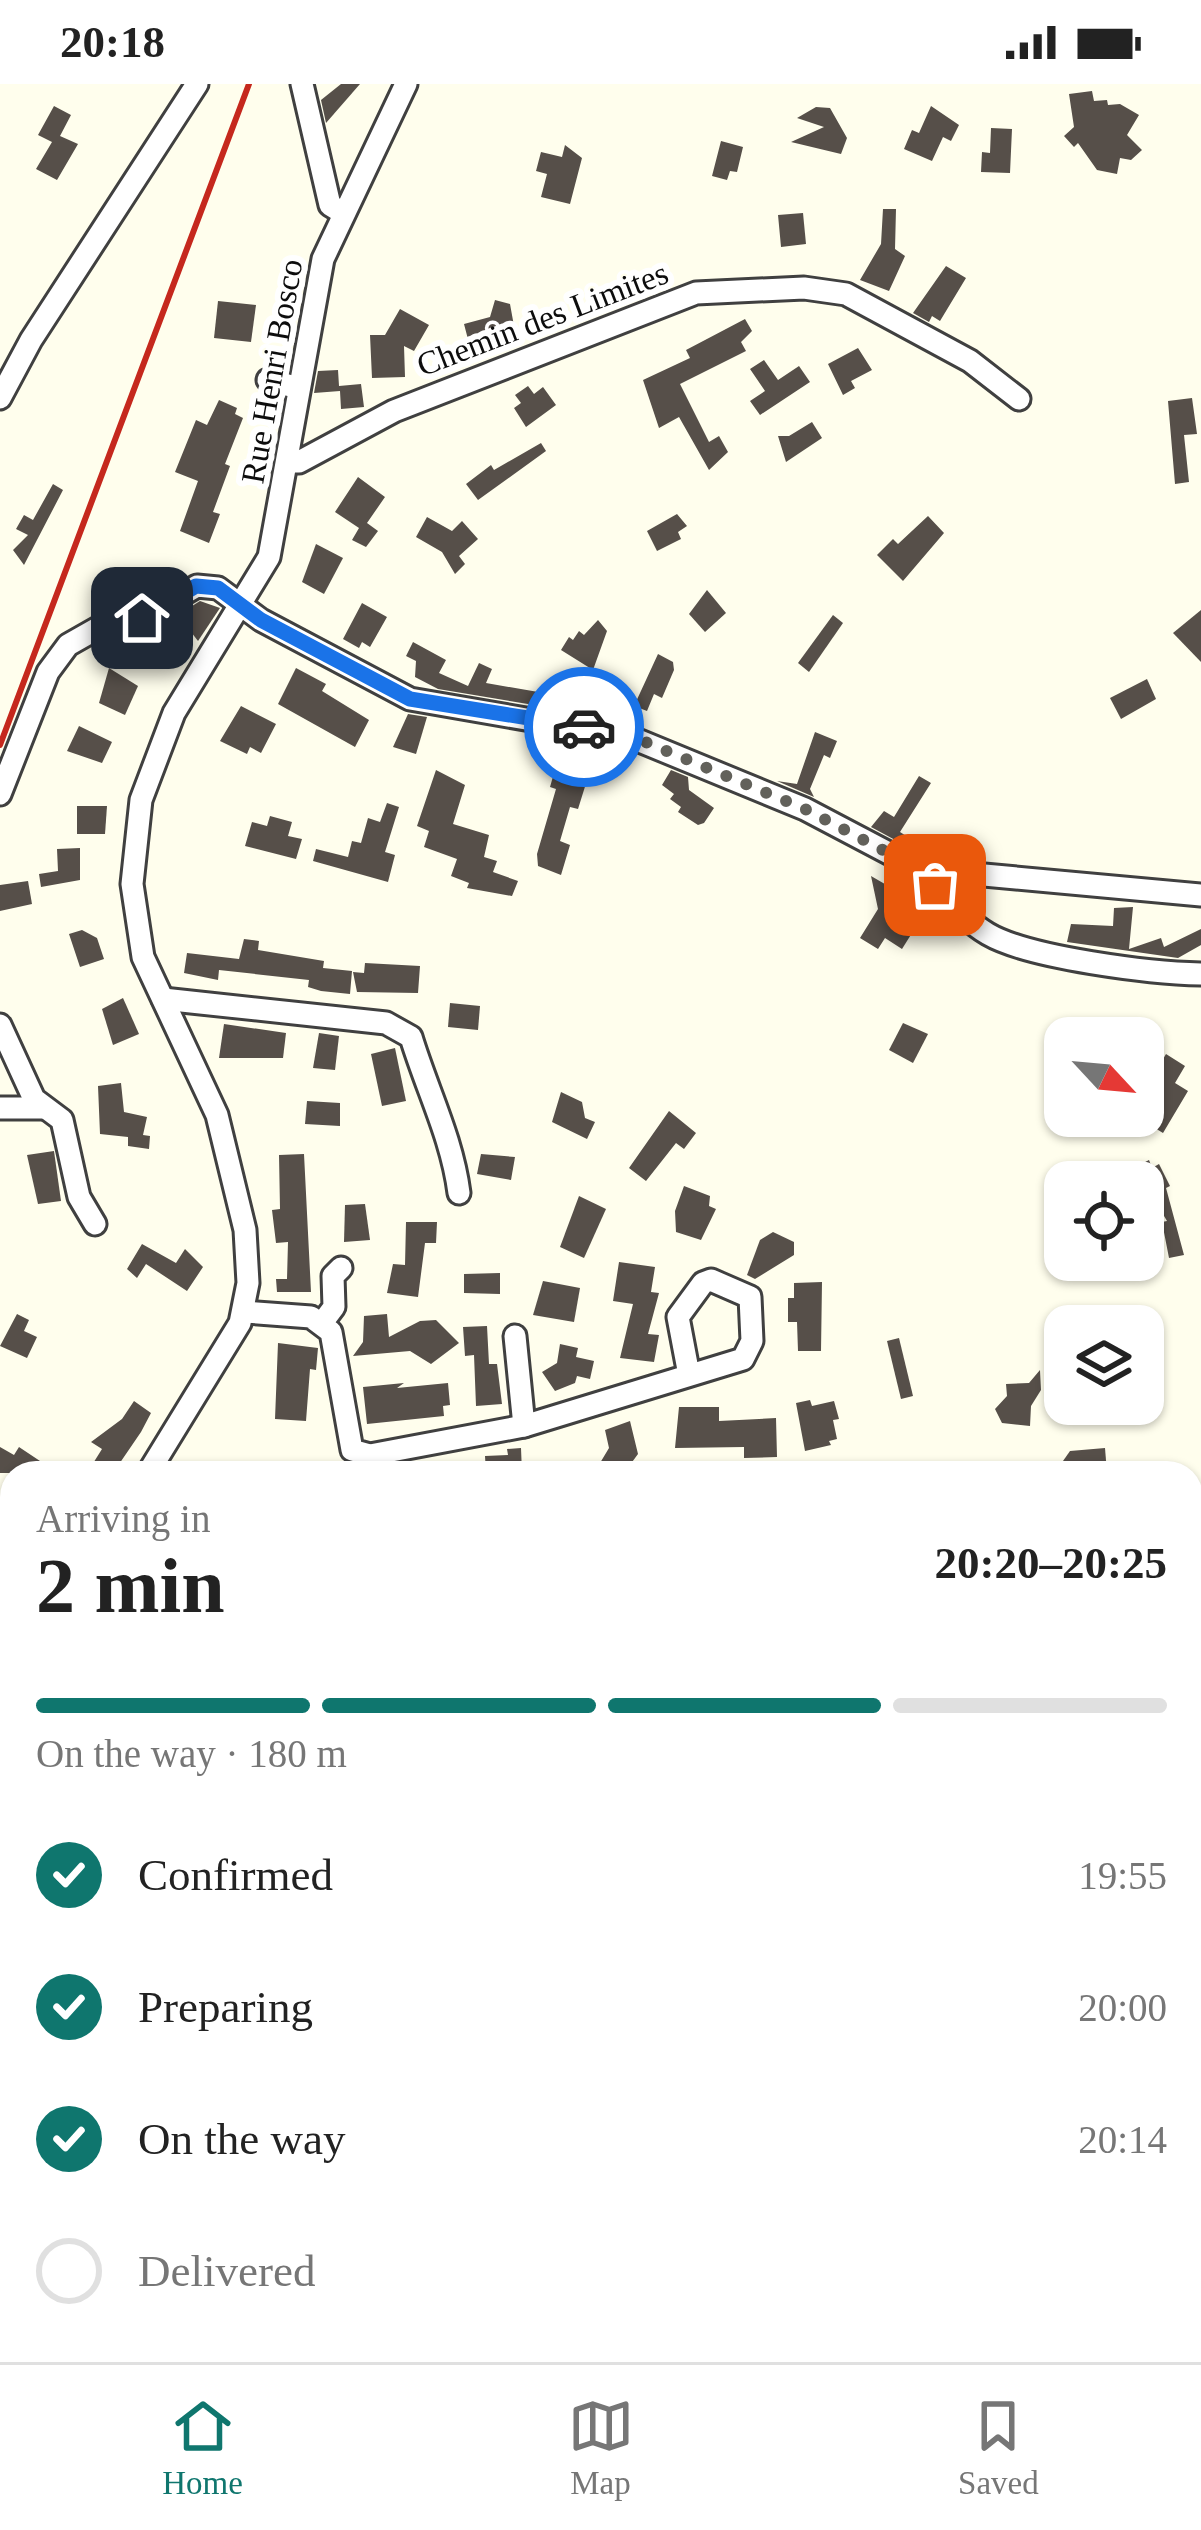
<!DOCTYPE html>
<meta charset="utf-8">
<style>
:root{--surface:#fff;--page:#f2f2f2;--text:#222;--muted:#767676;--line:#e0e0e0;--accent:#0f766e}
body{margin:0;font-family:"Times New Roman",serif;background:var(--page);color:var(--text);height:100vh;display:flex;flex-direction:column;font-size:45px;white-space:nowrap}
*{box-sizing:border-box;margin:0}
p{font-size:39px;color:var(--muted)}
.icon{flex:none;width:66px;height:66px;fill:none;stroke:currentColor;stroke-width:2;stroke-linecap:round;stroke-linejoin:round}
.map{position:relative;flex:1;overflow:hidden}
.drawer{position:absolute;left:0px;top:1377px;width:1203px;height:903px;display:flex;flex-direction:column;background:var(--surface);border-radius:36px 36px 0 0;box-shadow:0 3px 9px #0004}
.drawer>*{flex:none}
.needle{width:78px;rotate:116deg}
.fabs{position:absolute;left:1044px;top:933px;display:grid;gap:24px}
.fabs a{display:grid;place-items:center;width:120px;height:120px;border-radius:24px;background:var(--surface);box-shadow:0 3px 9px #0004;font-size:60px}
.pin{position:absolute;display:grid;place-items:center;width:102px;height:102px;color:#fff;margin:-51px;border-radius:24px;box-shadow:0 6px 18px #0006}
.courier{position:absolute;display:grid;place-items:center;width:120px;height:120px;margin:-60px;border:9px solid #1a73e8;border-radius:50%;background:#fff;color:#222;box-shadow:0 3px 15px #0007}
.head em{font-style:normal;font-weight:600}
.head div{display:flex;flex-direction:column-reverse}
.head{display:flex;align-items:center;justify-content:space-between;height:204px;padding:0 36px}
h1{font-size:78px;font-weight:600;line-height:90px}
.bar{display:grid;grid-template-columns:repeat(4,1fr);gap:18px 12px;align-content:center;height:144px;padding:0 36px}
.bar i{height:15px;border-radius:9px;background:var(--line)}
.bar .current{background:var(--accent)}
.bar p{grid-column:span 4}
ol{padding:0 36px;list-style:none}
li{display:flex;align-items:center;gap:36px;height:132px}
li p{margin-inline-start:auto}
li .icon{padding:12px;border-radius:50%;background:var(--accent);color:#fff;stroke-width:4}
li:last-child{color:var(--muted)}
li i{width:66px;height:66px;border:6px solid var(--line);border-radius:50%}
.status{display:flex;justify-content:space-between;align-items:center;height:84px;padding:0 60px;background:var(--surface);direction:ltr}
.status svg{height:33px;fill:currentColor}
.dock{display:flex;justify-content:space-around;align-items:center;height:168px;border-top:3px solid var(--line);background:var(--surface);font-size:33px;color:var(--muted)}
.dock a{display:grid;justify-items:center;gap:6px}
.dock .current{color:var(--accent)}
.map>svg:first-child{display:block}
.building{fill:#564f49}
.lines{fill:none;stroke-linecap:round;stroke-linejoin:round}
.minor-casing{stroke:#404040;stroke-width:27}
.path{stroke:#2f2f2f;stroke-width:3;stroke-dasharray:12 6;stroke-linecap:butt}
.minor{stroke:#fff;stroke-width:21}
.rail{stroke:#c5281d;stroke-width:6}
.done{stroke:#62615b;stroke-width:12;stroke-dasharray:0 21.6}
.route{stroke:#1a73e8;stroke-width:15}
.labels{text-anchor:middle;stroke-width:12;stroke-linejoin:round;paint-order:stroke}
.street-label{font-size:33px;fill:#0d0d0d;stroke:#fff}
</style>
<div class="status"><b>20:18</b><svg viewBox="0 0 49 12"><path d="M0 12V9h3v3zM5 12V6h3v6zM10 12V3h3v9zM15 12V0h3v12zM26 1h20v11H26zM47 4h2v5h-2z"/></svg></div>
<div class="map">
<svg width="1201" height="2278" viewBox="0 0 1201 2278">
<rect width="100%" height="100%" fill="#fffeed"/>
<g class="building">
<path d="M341,0H360L326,39L321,16Z"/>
<path d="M1092,7L1094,17L1107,16L1108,21L1120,20L1139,31L1127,51L1142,66L1131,76L1120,74L1117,90L1097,86L1078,59L1074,63L1064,52L1074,43L1069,10Z"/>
<path d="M54,22L71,31L60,52L78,60L57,96L36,85L52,58L38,51Z"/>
<path d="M931,22L959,41L951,57L943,53L932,77L904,65L912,46L919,49Z"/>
<path d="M816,23L830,24L847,54L841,70L791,58L824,43L797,34Z"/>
<path d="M991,44L1012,45L1010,89L981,88L982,68L990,69Z"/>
<path d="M721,57L743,63L737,88L730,87L727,96L712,92Z"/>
<path d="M565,61L582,74L570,120L541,113L547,90L536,87L541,68L562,73Z"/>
<path d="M883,125H896L895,165L905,172L889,207L860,196L881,160Z"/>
<path d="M803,129L806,160L781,163L778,131Z"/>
<path d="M946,182L966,194L940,237L932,232L929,238L913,229Z"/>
<path d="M495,216L510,220L516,253L470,263L464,240L490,233Z"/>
<path d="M218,217L256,221L251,258L214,254Z"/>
<path d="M400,225L429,241L414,267L404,262L405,293L372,294L370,251H385Z"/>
<path d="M745,235L752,247L741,258L746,267L680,300L709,358L719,352L728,368L709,386L679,333L659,344L643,296L690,274L686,266Z"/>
<path d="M858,264L872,286L851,297L855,304L843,311L828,280Z"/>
<path d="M764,276L778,296L799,282L810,298L760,331L750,317L765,307L750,285Z"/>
<path d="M338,286L339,302L361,300L364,323L341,325L340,307L314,309L318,287Z"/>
<path d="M528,302L534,310L543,303L556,321L526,343L514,324L521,319L515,311Z"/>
<path d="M1192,314L1197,350L1184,351L1189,398L1175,400L1168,317Z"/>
<path d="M219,316L237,324L235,330L243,334L225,380L230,382L213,428L220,430L209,459L180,447L198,397L175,388L196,336L207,341Z"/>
<path d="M812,338L822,354L786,378L778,352H789Z"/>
<path d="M541,359L546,367L478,416L466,400L491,381L494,386Z"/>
<path d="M358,393L385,413L367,439L378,447L366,463L352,456L359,444L335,428Z"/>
<path d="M53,400L63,406L24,481L13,466L28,451L16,445L24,431L33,436Z"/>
<path d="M677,430L687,442L678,448L681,455L657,467L647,447Z"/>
<path d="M928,432L944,449L903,497L877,471L893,455L898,460Z"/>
<path d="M427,433L452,447L462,437L478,455L459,472L465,480L455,490L442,468L416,453Z"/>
<path d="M316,460L343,474L324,510L302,498Z"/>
<path d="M707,506L726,529L705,548L689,530Z"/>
<path d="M200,517L220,524L198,557L178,531Z"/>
<path d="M362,519L387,533L370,563L362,558L359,564L343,555Z"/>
<path d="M1201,526V578L1173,549Z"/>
<path d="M833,531L843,539L809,588L798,579Z"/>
<path d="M598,536L607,547L593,586L561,566L569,553L573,556L579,547L584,551Z"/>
<path d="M413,558L446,576L439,589L468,602L479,579L492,585L486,599L544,609L540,622L438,605L415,593L416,577L406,572Z"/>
<path d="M658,570L673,578L674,586L662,614L654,610L647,627L634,622Z"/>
<path d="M109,584L138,602L125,631L99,619Z"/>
<path d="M296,584L326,600L322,607L369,636L355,663L278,620Z"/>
<path d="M1147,595L1156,615L1121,635L1110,614Z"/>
<path d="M241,622L276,640L261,669L250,663L247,670L220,657Z"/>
<path d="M408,630L427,633L416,670L393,663Z"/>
<path d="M79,642L112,658L102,679L67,667Z"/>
<path d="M815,648L837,657L830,674L824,671L810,705L814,713L777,697L797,700Z"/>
<path d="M556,682L588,693L578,725L570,723L560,757L570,761L561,791L538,782L537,770L556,705L550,703Z"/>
<path d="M436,686L465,701L453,740L489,751L484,773L497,777L493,788L518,797L512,812L467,804L469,799L451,792L457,775L424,763L429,747L417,742Z"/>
<path d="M671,686L688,693L689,706L714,724L704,739L698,741L678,728L681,723L670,715L674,710L662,701Z"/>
<path d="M919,692L931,699L900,748L914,757L910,764L871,743L884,727L894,733Z"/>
<path d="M387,719L399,723L385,768L395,771L388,798L313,777L316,765L348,773L352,757L361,759L368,734L380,738Z"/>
<path d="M77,722H107L105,750H77Z"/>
<path d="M270,732L292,738L288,752L302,755L296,775L245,762L252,738L267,742Z"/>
<path d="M80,764V796L41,803L39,790L58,787L57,765Z"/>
<path d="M871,792L890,803L895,827L917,841L902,865L885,854L878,865L860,854L878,825Z"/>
<path d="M28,797L32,820L0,827V801Z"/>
<path d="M1133,823L1129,865L1161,854L1164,863L1201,845V861L1178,874L1067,858L1071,840L1113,842L1114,824Z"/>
<path d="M82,846L97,854L104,875L80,883L69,850Z"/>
<path d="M244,855L259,857L258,866L324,877L323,884L352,887L350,910L321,907L308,903L309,896L219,886L218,896L184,889L187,869L239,875Z"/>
<path d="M365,879L420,882L418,909L357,908L353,888L364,889Z"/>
<path d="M123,914L139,950L113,961L102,925Z"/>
<path d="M450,919L480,922L478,946L448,943Z"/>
<path d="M903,939L928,950L913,979L889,966Z"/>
<path d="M224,940L286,949L283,974H219Z"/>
<path d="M319,949L339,952L335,986L313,984Z"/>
<path d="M395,964L406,1017L382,1022L371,970Z"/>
<path d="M1166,970L1185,982L1175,999L1188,1007L1163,1049L1137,1033L1143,1032V997L1148,1001Z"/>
<path d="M121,999L124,1028L147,1033L143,1051L150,1052L149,1065L128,1062V1053L100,1050L98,1002Z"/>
<path d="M561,1008L582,1018L585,1034L595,1038L587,1055L552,1038Z"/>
<path d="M307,1017L340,1019V1042L305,1040Z"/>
<path d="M669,1027L696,1049L684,1065L676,1059L646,1097L629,1084Z"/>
<path d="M54,1067L61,1117L38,1120L27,1071Z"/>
<path d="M304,1070L311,1208H277L276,1195H287L288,1158L276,1159L272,1126L280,1125L279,1071Z"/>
<path d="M481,1070L515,1073L511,1096L477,1090Z"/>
<path d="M1149,1076L1152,1084L1159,1080L1170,1102L1166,1104L1184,1171L1169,1174L1162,1138L1167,1137L1135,1083Z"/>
<path d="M684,1102L710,1112L709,1122L716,1125L701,1156L676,1148L675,1127Z"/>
<path d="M579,1112L606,1125L584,1174L560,1163Z"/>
<path d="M365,1120L370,1156L344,1158L345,1121Z"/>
<path d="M406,1138H437L436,1159H425L418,1213L387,1209L393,1180L405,1181Z"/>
<path d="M773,1148L794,1158V1171L755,1195L747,1191L760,1156Z"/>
<path d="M142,1160L176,1179L185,1165L203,1183L187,1207L146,1180L137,1194L127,1185Z"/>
<path d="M619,1178L655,1183L651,1208L659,1209L648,1250L659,1251L654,1278L620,1274L633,1220L613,1217Z"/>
<path d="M500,1189V1210L464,1209V1190Z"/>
<path d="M543,1197L580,1204L574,1238L533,1231Z"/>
<path d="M822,1198L821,1267H798L797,1238H788V1214H794V1199Z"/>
<path d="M17,1230L29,1236L24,1247L37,1253L27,1274L0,1262Z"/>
<path d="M387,1230L389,1253L420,1237L436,1236L459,1259L431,1280L410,1267L353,1272L363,1258L364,1232Z"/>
<path d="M487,1242L489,1280H497L502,1320L476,1322L474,1271L465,1272L463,1243Z"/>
<path d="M899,1254L913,1312L901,1315L887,1257Z"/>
<path d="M278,1259L318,1264L316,1286L310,1285L306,1337L275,1335Z"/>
<path d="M560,1260L578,1264L576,1273L594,1277L590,1295L577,1292L575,1299L555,1307L542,1288L557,1279Z"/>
<path d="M1040,1286L1041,1306L1031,1322L1030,1342L1002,1339L995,1325L1007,1312L1006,1300L1029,1299Z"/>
<path d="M404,1299L397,1304L448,1299L450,1321L443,1322L444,1332L367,1340L363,1303Z"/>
<path d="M810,1316L812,1322L834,1317L839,1335L833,1336L837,1355L829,1357L831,1361L805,1367L796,1319Z"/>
<path d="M134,1317L151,1329L141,1348L113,1389H87L102,1365L91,1358L122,1335Z"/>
<path d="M679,1323H719V1337L776,1334L777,1373L744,1374V1363L675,1364Z"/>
<path d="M630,1337L638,1370L624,1389H614L600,1379L609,1364L605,1346Z"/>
<path d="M0,1363L14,1371L19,1363L40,1377L32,1389H0Z"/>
<path d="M521,1364L522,1389H486L485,1372L508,1371L507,1365Z"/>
<path d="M1105,1364L1107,1389H1087L1063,1377L1070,1367Z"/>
</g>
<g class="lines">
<defs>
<g id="minor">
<path d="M302,0L330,121L343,129"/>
<path d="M268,296L299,304"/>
<path d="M0,314L31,256L197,0"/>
<path d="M287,378H299L394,327L696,209L804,204L846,210L970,277L1019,315"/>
<path d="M0,710L48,588L68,561L105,540L142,534L197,502L218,504L261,536L410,615L630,653L805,725L919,785L1201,811"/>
<path d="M919,785C940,806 962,835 988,850C1029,874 1151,889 1201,890"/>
<path d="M163,915L386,939L411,953C427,1006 452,1054 459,1109"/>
<path d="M0,941L34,1015L62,1036L79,1113L95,1140"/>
<path d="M0,1024H42"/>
<path d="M245,1228L311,1233L331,1248L352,1366L370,1371L524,1342L743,1275L752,1257L750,1213L711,1196L703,1199L678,1233L689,1291"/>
<path d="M322,1239L334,1223L333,1192L341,1184"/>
<path d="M515,1252L524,1342"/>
<path d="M148,1389L240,1239L248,1199L245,1146L217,1031L143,873L132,800L141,716L174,629L269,473L323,175L406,0"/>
<path d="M0,1434L12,1442"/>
<path d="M0,1586L12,1574"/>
<path d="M0,1717L12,1727"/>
<path d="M0,2067L12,2071"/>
<path d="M1191,2125L1201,2124"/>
<path d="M249,2268L259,2278"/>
</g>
</defs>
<use href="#minor" class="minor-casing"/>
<path class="path" d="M1191,1911L1201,1915"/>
<use href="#minor" class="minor"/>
<path class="rail" d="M0,661L249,0"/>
</g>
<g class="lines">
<path class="done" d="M584,643L631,652L805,725L919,785L935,801"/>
<path class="route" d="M142,534L196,502L218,504L261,536L410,615L584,643"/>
</g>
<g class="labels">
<g class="street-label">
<text transform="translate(542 234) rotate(-21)" y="12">Chemin des Limites</text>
<text transform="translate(271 287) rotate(-80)" y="12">Rue Henri Bosco</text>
</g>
</g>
</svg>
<div class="fabs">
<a><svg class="needle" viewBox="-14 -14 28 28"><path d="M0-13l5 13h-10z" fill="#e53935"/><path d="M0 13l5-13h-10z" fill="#767676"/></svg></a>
<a><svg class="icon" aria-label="locate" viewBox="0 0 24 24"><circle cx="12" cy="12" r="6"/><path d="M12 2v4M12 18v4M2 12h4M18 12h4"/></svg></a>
<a><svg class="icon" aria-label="layers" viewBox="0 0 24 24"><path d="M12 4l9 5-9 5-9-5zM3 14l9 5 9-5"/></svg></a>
</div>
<div class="pin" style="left:935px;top:801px;background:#ea580c"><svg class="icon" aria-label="bag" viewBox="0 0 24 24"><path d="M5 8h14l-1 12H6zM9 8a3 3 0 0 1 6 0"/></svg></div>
<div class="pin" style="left:142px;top:534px;background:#1f2937"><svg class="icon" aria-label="home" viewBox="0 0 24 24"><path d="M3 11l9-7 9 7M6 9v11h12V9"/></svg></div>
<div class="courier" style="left:584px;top:643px"><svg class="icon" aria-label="car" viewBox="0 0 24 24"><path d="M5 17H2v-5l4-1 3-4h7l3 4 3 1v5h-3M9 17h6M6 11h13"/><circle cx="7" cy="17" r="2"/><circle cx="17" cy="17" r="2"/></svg></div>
<section class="drawer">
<div class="head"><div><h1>2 min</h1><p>Arriving in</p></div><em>20:20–20:25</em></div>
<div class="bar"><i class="current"></i><i class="current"></i><i class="current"></i><i></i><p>On the way · 180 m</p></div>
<ol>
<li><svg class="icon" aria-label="check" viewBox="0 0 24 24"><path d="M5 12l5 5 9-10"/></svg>Confirmed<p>19:55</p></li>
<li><svg class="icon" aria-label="check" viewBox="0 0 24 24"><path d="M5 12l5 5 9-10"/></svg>Preparing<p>20:00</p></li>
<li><svg class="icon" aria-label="check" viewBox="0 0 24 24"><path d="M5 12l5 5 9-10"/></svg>On the way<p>20:14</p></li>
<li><i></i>Delivered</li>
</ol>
</section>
</div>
<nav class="dock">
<a class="current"><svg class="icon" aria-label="home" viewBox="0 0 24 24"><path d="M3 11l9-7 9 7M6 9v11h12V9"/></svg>Home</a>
<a><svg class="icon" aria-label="map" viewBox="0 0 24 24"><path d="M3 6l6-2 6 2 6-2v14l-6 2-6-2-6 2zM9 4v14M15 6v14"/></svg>Map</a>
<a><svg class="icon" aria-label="saved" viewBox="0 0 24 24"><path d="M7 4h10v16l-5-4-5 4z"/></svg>Saved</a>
</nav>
